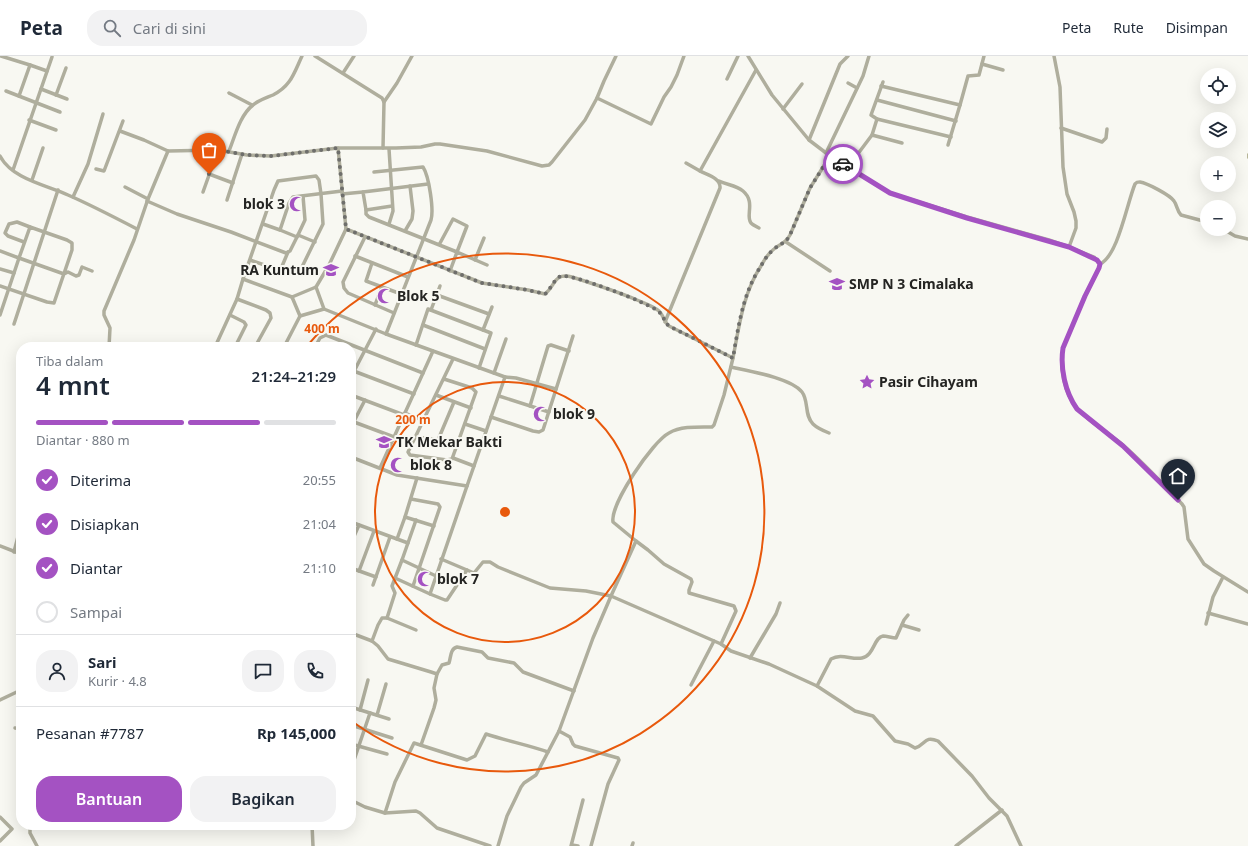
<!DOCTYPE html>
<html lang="id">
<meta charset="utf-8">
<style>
:root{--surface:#fff;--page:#f2f2f3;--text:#1f2937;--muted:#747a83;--line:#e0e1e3;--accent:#a452c2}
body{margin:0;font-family:"Noto Sans",sans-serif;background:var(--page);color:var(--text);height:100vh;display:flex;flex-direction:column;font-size:15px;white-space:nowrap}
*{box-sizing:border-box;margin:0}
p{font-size:13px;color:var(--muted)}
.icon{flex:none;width:22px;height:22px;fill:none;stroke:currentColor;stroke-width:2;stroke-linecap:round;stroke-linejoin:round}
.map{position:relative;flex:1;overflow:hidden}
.sheet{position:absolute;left:16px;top:286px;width:340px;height:488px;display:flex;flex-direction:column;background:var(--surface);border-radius:16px;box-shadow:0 4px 16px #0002}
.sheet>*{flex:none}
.fabs{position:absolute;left:1200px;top:12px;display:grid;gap:8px}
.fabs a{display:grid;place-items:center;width:36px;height:36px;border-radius:50%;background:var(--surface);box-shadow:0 4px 16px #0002;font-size:20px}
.pin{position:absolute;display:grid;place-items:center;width:34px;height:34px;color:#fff;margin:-41px -17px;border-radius:50% 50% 50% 0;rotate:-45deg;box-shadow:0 0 4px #0007}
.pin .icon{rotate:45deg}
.courier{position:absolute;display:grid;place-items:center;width:40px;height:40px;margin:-20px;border:3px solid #a452c2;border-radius:50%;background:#fff;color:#222;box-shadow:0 1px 5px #0007}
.headline em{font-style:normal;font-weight:600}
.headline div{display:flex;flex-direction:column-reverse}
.headline{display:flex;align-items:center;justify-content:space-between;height:68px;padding:0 20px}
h1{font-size:26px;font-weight:600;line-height:30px}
.bar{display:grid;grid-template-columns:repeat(4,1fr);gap:6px 4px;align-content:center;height:48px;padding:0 20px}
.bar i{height:5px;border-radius:3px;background:var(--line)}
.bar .active{background:var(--accent)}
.bar p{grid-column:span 4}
.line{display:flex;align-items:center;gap:10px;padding:0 20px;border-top:1px solid var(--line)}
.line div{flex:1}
.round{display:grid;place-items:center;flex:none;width:42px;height:42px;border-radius:16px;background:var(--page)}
ol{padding:0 20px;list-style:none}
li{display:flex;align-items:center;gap:12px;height:44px}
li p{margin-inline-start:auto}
li .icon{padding:4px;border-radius:50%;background:var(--accent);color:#fff;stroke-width:4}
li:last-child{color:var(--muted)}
li i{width:22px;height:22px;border:2px solid var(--line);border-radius:50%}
.action{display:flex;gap:8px;margin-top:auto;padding:8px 20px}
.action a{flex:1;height:46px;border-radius:16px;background:var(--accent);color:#fff;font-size:16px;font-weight:600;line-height:46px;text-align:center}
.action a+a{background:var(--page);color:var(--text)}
header{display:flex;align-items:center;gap:24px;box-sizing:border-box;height:56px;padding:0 20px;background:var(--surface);border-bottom:1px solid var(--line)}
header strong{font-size:19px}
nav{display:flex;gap:22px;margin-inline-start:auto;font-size:14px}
.search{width:280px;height:36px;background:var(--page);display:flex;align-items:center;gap:10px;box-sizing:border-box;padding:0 14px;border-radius:16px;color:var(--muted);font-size:15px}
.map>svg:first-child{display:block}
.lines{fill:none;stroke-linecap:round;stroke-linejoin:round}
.stream{stroke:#a2a17a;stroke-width:1.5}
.street{stroke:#afae9d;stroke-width:3.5}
.done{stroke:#6e6e6b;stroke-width:4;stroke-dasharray:0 7.2}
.route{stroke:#a452c2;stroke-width:5}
.ring{fill:none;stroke:#e8590c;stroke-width:2}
.labels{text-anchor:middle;stroke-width:4;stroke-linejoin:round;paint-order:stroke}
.poi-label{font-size:14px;font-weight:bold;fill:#242422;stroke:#f8f8f2;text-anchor:start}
.centre{fill:#e8590c;stroke:#f8f8f2;stroke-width:2}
.ring-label{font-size:12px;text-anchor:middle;font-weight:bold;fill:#e8590c;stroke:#f8f8f2;stroke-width:4;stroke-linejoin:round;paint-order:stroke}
</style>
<header>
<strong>Peta</strong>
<div class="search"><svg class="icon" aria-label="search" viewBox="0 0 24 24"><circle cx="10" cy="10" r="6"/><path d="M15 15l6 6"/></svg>Cari di sini</div>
<nav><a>Peta</a><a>Rute</a><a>Disimpan</a></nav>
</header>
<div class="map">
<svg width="1248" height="790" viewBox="0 0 1248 790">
<rect width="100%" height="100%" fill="#f8f8f2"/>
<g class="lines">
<path class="stream" d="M1248,98V102"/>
<g class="street">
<path d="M1,0L30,9"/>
<path d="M315,0L382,42L384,46L383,92"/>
<path d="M748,0L772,39L809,84L830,100L890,137L967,161L1049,184L1069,191L1094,201L1100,208L1099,212L1085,240L1063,292C1060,308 1063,331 1072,345C1081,361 1108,377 1123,389C1144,407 1163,428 1182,448L1184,451L1188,483L1204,508L1214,515L1248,536"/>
<path d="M1054,0L1060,31L1063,111L1067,138L1074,156L1076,165V172L1069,191"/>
<path d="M982,8L1003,14"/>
<path d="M343,17L354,0"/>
<path d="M727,23L738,0"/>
<path d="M848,27L857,32"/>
<path d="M881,30L960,49L948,89"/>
<path d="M41,33L67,43"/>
<path d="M6,35L60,56"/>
<path d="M229,37L252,49"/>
<path d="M56,39L66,12"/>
<path d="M19,40L30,9L47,15"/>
<path d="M597,42L651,68L664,41L671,31L677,19L684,0"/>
<path d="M877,44L956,65"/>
<path d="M384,46L397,27L412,0"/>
<path d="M960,49L968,20L979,19L984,0"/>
<path d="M783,53L802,28"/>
<path d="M877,63L951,81"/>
<path d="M29,64L56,74"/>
<path d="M1061,72L1102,86L1106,82L1107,73"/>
<path d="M120,75L144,84L168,95"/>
<path d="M872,79L877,63L871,59L883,26"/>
<path d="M809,84L840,8L848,0"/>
<path d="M338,92L346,173L482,227L528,234L545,238C556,229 554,216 572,221C594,228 616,235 637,244C644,247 653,250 659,255C664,260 664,266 669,270L733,302L724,339L714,369L712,371C698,371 681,370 669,377C653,385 610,448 613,466L636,485L611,540L586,535L550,532L498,511L490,506H483L474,517L441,503"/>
<path d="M389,93L393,155L389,168"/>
<path d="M229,95C235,80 240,59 253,49C259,44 266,42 273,39C291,30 294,17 302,0"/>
<path d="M826,97L863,20L869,0"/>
<path d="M0,100C12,123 46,129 68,139C91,149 114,161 137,173"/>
<path d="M686,107L700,115"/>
<path d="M848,111L872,79L902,87"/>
<path d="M96,113L104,115L123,65"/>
<path d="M13,114L52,1"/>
<path d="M209,118L233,127"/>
<path d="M32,124L43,92"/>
<path d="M719,125C727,129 736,129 743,135C756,146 745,160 751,167C753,169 757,171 759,172"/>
<path d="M125,131L148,143"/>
<path d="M203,136L218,94"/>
<path d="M342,138L363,136"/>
<path d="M73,141L88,108L103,58"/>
<path d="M227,144L242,98"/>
<path d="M147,145L177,158L231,176L286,197L290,195L297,181L280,174L289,147L293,141L342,135"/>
<path d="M392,150L366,154L363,136L428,128"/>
<path d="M366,154V158L369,161L457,196L467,170L453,163L439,189"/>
<path d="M263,168L280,174"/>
<path d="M346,173L329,209L316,231L324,253L386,278L431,164C434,154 429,120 423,111L374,116"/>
<path d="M1223,173L1235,180L1248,183"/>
<path d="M405,175L412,163L413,155L410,130"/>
<path d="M298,179L315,186"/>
<path d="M297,181L305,164L303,140"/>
<path d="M365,181L343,226L344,232L348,237L394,257"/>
<path d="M24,186L8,180L5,177L9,168L17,166L30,171"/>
<path d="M786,186L830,215"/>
<path d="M0,195L19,202L0,259"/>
<path d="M355,200L408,221"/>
<path d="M250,204L290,218L301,213L323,168L321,138L319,124L316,120L278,125L274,134L243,223L292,241L316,231"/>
<path d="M475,204L484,182"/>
<path d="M372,207L366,225L401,238"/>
<path d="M1100,208C1118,200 1127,147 1135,128C1137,126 1137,126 1140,126C1147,127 1170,139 1174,145C1177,149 1177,155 1181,159L1207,166"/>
<path d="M0,213L14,217"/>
<path d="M280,215L288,196"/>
<path d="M450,215L457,196L487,209"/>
<path d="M0,230L47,246L54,247L55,244L72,194V187L67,184L30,171L19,202L64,218L68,216L76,220L79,219L82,211L92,215"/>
<path d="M437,239L489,258"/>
<path d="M292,241L300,260L324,253"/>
<path d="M237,243L266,254L270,257L271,262L255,291"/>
<path d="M375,249L382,231"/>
<path d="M431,254L440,230"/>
<path d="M230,259L244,266L246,269L235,291"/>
<path d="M665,266L720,132C721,122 707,119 700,115L756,14"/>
<path d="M14,268L58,134"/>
<path d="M423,269L485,293"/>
<path d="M483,274L492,251"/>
<path d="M216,288L224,291"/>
<path d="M416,289L428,253L491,277L479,312"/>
<path d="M109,291L110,272L104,259V255L134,184L148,143L168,95L218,94L247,99L271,100L338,92H396L421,91L435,88H440L487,95L542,110L549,109L552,106L585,64L597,42L604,25L616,0"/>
<path d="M215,291L237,243L243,223"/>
<path d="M284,291L300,260"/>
<path d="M315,291L320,282L326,279L423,317"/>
<path d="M733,302C739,271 743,237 761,210C764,204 769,197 774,193C781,187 785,188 790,179L810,132L830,100"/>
<path d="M731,311C749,315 791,322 802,336C809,345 804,359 813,368C817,372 824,375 829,377"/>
<path d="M351,314L414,338"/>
<path d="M494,317L506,283"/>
<path d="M351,321L376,273"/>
<path d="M505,321L516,322L556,333"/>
<path d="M444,323L472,332L476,336L452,403L447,404L410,399L408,396L453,303"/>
<path d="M351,339L404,359"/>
<path d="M436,339L471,352"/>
<path d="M499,340L549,356"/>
<path d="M530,350L548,290L551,289L569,295"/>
<path d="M405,357L424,365"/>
<path d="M491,361L533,375L539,376L543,374L573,280"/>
<path d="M354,366L394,381"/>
<path d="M465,368L486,375"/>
<path d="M351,371L365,344"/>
<path d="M417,381L459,387"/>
<path d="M438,384L454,346"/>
<path d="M351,401L397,419L467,430L505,321L386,278"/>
<path d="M453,402L474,410"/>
<path d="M380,412L433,295"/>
<path d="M411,443L438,448L440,451L413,530"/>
<path d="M405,461L434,470"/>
<path d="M416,464L402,504L436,520"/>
<path d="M351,466L397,483L405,461L417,422"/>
<path d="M397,483L408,487"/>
<path d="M636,485L648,494L664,508L691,523L692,526L689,534V537L734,550L736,555L721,588"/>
<path d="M351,487L359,469"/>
<path d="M0,490L21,498"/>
<path d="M14,496L21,469"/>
<path d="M351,512L376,521"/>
<path d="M359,515L374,475"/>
<path d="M395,522L430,538L467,430"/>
<path d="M373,529L390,481"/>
<path d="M430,538L445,544H447L467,514"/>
<path d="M1208,557L1248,568"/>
<path d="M387,562L416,574"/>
<path d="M1206,568L1213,541L1223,521"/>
<path d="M902,569L919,574"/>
<path d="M351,577L372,585L378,590L388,603L431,616L437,618L442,609L449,607C451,601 450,593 457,591L482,596L488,602L514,607L523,616L574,635"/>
<path d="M372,585L378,569L382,562H387L395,537L392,530L402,504"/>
<path d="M750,602L776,558L780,547"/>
<path d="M351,624L352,619"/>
<path d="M691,629L714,585"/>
<path d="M817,630L831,603C842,597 851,604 862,602C874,600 874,581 883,580C887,580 892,582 896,582L904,564L908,559"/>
<path d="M0,644L21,634"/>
<path d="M351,651L389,663"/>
<path d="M360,654L368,624"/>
<path d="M377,659L386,628"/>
<path d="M351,669L392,682"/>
<path d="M15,672L21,673"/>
<path d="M559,675L570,681L573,688L575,690L618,702L619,704L608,728L591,790"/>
<path d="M351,688L387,698"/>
<path d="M421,689L434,652L436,644L434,632L437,618"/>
<path d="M351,713L370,657"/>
<path d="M351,744L365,751L385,757L416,755L420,757L437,772L490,790"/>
<path d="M385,757L395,726L414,687L467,704L475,700L486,678C507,685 528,689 548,696"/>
<path d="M0,761L12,773L0,785"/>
<path d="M30,769V777L37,790"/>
<path d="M312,769L313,790"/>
<path d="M572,789L578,790"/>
<path d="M498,790L507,760L521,731L524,727L536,719L559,675L593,582L611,540L721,588L731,595L769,608L817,630L855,655L873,660L895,685L908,688L915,692C926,689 924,679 938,685L972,720L989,742L1007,760L1021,790"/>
<path d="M571,790L583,744"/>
<path d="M632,790L633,787"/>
<path d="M956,790L1002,754"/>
</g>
</g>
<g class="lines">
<path class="done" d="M209,118L218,94L247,99L271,100L338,92L346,173L482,227L528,234L545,238C551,233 554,223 561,220C570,217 650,247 659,256C664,260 664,266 669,270L733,302C738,272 743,236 761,210C764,204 769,197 774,193C781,187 785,188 790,179L810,132L830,100L843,108"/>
<path class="route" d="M843,108L890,137L967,162L1069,191L1097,204L1100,208L1099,212L1085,240L1063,292C1060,312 1065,336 1077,353L1123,390L1178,444"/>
</g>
<g class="ring">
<circle cx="505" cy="456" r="130"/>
<path d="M307 290A259 259 0 1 1 353 666"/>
</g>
<defs>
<symbol id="mosque-bare" viewBox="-9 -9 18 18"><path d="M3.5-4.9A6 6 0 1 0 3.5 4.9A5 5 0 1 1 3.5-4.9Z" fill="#a452c2" stroke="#f8f8f2" stroke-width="2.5" paint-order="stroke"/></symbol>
<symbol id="school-bare" viewBox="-9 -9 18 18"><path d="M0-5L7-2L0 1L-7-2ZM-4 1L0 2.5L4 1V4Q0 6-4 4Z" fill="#a452c2" stroke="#f8f8f2" stroke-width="2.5" paint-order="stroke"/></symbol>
<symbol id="sight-bare" viewBox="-9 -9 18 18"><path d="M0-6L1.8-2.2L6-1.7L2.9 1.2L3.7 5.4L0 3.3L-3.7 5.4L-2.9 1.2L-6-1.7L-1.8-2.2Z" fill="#a452c2" stroke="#f8f8f2" stroke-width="2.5" paint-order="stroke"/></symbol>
</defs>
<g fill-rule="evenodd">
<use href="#mosque-bare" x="286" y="137" width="22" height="22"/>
<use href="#school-bare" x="320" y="203" width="22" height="22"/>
<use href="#school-bare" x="826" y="217" width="22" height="22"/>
<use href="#mosque-bare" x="374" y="229" width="22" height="22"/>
<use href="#sight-bare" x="856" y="315" width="22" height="22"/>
<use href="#mosque-bare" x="530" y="347" width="22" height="22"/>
<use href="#school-bare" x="373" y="375" width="22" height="22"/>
<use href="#mosque-bare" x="387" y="398" width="22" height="22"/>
<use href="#mosque-bare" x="414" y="512" width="22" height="22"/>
</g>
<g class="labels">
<g class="poi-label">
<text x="285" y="153" text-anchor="end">blok 3</text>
<text x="319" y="219" text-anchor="end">RA Kuntum</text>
<text x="849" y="233">SMP N 3 Cimalaka</text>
<text x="397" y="245">Blok 5</text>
<text x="879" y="331">Pasir Cihayam</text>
<text x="553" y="363">blok 9</text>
<text x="396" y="391">TK Mekar Bakti</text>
<text x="410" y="414">blok 8</text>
<text x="437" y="528">blok 7</text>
</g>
</g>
<circle cx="505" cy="456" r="6" class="centre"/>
<g class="ring-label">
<text x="322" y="277">400 m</text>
<text x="413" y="368">200 m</text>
</g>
</svg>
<div class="fabs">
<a><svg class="icon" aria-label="locate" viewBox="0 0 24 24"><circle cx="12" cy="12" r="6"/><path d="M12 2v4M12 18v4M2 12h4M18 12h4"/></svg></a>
<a><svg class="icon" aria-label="layers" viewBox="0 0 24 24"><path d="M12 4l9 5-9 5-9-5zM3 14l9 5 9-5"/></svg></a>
<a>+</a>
<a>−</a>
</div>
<div class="pin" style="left:209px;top:118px;background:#ea580c"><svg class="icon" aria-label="bag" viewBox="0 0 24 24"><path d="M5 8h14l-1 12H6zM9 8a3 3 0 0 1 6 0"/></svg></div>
<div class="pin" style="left:1178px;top:444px;background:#1f2937"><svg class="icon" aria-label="home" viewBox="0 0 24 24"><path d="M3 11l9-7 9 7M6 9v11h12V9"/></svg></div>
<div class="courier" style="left:843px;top:108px"><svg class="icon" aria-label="car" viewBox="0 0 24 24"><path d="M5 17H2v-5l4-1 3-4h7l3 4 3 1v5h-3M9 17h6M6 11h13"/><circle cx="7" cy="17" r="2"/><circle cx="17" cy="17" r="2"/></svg></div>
<section class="sheet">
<div class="headline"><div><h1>4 mnt</h1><p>Tiba dalam</p></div><em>21:24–21:29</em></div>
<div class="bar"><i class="active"></i><i class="active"></i><i class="active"></i><i></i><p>Diantar · 880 m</p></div>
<ol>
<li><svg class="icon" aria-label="check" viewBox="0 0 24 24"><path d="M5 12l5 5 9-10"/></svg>Diterima<p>20:55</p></li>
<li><svg class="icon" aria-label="check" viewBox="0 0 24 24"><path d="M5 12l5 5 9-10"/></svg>Disiapkan<p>21:04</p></li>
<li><svg class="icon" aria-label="check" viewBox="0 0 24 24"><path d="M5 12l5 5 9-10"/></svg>Diantar<p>21:10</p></li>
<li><i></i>Sampai</li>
</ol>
<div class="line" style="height:72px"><a class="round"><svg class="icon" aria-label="person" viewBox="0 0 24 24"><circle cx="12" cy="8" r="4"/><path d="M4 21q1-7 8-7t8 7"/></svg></a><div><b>Sari</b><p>Kurir · 4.8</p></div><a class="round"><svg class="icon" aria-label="chat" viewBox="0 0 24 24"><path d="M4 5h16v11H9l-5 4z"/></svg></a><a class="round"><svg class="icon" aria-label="phone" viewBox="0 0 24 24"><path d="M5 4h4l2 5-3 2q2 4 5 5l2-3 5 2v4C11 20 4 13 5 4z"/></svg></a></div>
<div class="line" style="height:52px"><div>Pesanan #7787</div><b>Rp 145,000</b></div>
<div class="action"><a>Bantuan</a><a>Bagikan</a></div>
</section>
</div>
